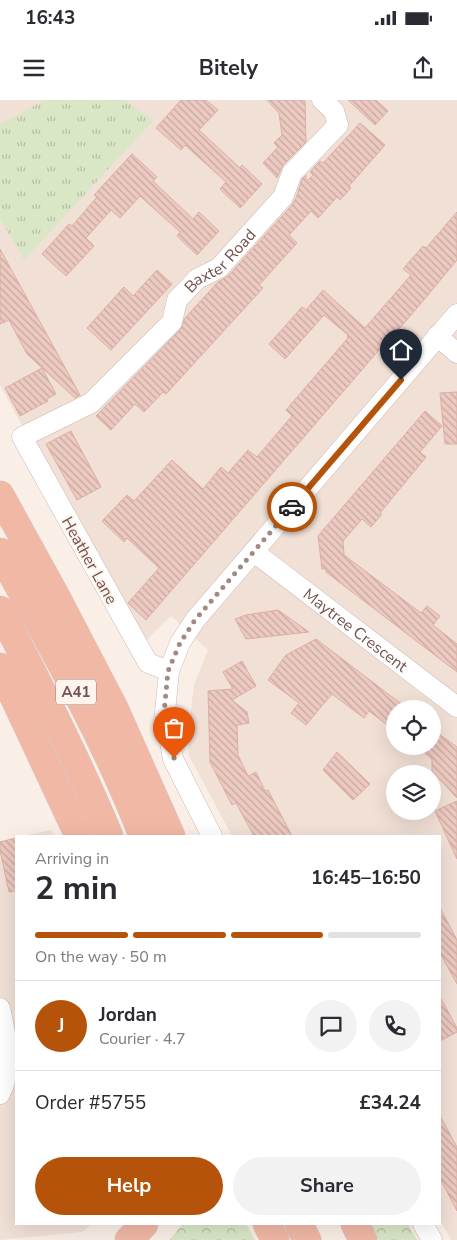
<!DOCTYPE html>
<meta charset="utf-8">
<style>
:root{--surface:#fff;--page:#f2f2f3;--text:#2b2b33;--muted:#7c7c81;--line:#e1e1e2;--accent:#b45309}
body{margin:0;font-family:"Nunito Sans",sans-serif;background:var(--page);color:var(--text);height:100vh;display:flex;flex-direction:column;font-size:19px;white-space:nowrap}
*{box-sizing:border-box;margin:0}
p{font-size:16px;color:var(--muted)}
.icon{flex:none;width:28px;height:28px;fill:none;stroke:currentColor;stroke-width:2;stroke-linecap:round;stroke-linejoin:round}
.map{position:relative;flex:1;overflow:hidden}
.details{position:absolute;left:15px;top:735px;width:426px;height:390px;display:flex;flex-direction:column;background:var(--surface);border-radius:0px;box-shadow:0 5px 20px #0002}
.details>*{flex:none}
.tools{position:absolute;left:386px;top:600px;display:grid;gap:10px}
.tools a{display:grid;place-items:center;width:55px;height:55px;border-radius:50%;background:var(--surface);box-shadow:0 5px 20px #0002;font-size:25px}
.pin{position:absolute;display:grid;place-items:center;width:42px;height:42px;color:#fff;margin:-51px -21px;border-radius:50% 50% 50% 0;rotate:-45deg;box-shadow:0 0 5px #0007}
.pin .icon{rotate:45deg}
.courier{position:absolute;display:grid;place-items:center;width:50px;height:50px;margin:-25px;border:4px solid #b45309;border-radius:50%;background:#fff;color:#222;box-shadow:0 1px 6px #0007}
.headline em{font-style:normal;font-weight:700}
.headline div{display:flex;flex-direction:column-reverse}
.headline{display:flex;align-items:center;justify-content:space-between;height:85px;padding:0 20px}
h1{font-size:32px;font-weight:700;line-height:38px}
.bar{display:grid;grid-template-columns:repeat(4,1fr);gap:8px 5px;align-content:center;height:60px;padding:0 20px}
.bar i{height:6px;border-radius:4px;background:var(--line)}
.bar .current{background:var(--accent)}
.bar p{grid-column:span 4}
.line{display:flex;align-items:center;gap:12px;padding:0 20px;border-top:1px solid var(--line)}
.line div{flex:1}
.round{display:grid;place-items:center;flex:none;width:52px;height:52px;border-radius:26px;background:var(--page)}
.button{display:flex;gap:10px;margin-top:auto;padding:10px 20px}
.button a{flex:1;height:58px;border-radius:30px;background:var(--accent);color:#fff;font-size:20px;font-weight:700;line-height:58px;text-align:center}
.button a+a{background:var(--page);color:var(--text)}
.status{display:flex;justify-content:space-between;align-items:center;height:35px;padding:0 25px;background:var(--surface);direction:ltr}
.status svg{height:14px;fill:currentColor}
header{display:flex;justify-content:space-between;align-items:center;height:65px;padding:0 20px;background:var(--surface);font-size:22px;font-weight:700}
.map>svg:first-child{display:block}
.residential{fill:#f1e0d6;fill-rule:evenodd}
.grass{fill:url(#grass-tufts)}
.forest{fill:url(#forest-crowns)}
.building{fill:url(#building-back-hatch);stroke:#deaea3}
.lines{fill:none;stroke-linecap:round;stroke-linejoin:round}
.minor-casing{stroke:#cdb8b1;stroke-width:21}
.trunk-casing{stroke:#d5cbca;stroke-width:29}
.minor{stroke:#fff;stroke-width:20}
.trunk{stroke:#f1b8a5;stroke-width:28}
.done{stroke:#a28a84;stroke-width:5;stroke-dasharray:0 9}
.route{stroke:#b45309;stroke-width:6}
.labels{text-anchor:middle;stroke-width:4;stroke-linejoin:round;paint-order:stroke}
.shield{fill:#fdf4ed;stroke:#9c837e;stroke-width:1}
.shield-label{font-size:15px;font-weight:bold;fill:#72534e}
.street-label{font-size:16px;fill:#72534e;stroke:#fdf4ed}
</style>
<div class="status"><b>16:43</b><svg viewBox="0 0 49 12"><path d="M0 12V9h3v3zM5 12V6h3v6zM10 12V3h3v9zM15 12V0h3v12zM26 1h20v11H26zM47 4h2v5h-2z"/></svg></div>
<header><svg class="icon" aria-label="menu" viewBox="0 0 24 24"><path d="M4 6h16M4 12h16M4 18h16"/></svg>Bitely<svg class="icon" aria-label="share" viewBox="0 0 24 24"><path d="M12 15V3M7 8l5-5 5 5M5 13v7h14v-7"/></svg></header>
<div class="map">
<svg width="457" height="1140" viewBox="0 0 457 1140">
<defs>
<pattern id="grass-tufts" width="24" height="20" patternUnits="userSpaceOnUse" patternTransform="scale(1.25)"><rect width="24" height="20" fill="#dae7c7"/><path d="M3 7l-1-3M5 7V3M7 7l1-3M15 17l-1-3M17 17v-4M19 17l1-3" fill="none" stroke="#b5bea4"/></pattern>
<pattern id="forest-crowns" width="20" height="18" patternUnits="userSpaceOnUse" patternTransform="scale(1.25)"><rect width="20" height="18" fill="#dae7c7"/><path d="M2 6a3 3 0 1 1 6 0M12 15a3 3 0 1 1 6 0" fill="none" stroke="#b5bea4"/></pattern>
<pattern id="building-back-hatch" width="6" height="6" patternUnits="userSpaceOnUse" patternTransform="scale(1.25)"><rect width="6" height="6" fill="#edcac1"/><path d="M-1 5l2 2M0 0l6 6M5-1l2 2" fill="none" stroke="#c4a79f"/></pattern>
</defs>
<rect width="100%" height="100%" fill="#faefe7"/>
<g class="residential">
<path d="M0,0H457V1140H451L440,1121V736H232L188,654L191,609L194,585L208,550L171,516L145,542L79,421L16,315L0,285ZM395,609H432V646H395ZM395,674H432V711H395Z"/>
<path d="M51,730L54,736H22Z"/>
<path d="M16,738V1124H92L82,1132L0,1140V741Z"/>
</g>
<path class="grass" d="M45,0H125L153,21L24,160L0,119V24Z"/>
<g class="forest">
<path d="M183,1124H246L255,1140H169Z"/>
<path d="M370,1124H408L417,1140H378Z"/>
</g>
<g class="building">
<path d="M181,0H206L218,10L199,30L240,68L242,65L262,84L240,108L220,89L226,82L185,45L181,50L156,28Z"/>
<path d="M267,0H305L306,42L283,65L277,78L263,63L278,47L274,43L282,35L279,13Z"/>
<path d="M348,0H376L388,11L375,25Z"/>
<path d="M360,23L385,45L349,86L351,88L340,100L337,97L318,118L311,111L289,135L297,143L259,185L263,188L166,294L163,292L144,312L135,304L111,330L96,316L180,230L185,218L218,182L228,176L292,105L296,98L302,79L306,75V82L313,75L310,72L320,61L323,63Z"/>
<path d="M132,54L157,77L153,81L193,119L199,112L219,131L197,155L177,136L180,132L140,96L120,118L111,110L86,138L94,146L66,176L42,154L69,124L72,126L97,97L94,95Z"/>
<path d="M457,112V160L423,201L399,229L398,228L146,520L128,503L159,468L127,438L124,442L102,421L127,395L134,401L172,360L203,389L221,367L228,373L248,350L257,357L292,316L286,310L348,238L347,237L348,235L324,215L285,259L269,244L302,207L306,210L323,190L365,228L411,175L403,169L423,146L426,148Z"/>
<path d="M0,149L80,295L75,298L27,254L9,220L0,224Z"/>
<path d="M157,170L172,184L111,250L87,228L124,187L133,196Z"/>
<path d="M42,268L56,294L47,299L48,301L20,316L5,288Z"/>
<path d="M457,292V344H445L440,293Z"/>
<path d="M425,311L442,326L420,352L426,357L380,413L382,414L371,427L362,419L343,441L344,455L421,513L427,506L440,516L433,525L457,544V572L326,472V469H322L318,436Z"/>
<path d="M71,331L101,387L77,400L46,344Z"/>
<path d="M278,510L309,532L246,539L235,519L246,515Z"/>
<path d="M316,539L408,609H395V631L369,611L364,618L332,594L306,625L291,613L299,603L268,580L286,555Z"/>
<path d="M242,561L256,586L232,600L247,612L249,623L237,625L238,655L248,676L256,672L265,691L268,690L292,736H254L236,703L232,705L210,662L208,591L233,589L223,572Z"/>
<path d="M432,629L457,647V698L432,671V659L416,646H432Z"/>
<path d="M337,652L370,684L353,700L323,670Z"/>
<path d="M457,701V759L435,711Z"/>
<path d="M16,738V791L9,792L0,750V742Z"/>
<path d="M440,808L457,840V884L440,853Z"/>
<path d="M440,897L457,928V932L440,941Z"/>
<path d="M440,1016L457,1047V1111L440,1078Z"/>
</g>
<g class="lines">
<defs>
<g id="minor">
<path d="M437,236L457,253"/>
<path id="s1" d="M254,452L457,607"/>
<path id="s2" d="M169,571L148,563L22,337L91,303L172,222L177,200L197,179L219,168L283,97L292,73L338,25L334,11L322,0"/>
<path d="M212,736L173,659L165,613L169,571L180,543L195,520L457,214"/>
<path d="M0,908C6,937 14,966 0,994"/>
<path d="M423,1124L432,1140"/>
</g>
<g id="trunk">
<path d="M0,395L54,493L114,608L171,736"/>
<path d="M0,452C51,545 105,637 143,736"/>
<path d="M0,510C39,584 77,659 109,736"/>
<path d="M0,567L79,736"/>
<path d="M267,1124L275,1140"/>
<path d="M299,1124L307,1140"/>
<path d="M355,1124L363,1140"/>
<path d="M129,1140L144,1124"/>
</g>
</defs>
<use href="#minor" class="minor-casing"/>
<use href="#trunk" class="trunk-casing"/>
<use href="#minor" class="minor"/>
<use href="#trunk" class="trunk"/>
</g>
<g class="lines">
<path class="done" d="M174,658L164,613L168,571L180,543L195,520L292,407"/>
<path class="route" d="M292,407L401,280"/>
</g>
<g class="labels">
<rect class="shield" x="56" y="579.5" width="40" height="25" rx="4"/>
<g class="shield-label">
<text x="76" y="597">A41</text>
</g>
<g class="street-label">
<text dy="6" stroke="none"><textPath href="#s2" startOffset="554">Baxter Road</textPath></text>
<text transform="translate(90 460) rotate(61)" y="6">Heather Lane</text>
<text dy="6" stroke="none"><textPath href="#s1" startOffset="128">Maytree Crescent</textPath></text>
</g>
</g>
</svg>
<div class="tools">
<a><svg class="icon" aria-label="locate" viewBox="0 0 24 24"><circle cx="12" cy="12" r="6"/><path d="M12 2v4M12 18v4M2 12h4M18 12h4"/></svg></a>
<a><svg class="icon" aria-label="layers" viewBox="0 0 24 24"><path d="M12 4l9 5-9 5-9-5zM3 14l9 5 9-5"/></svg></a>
</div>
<div class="pin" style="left:174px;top:658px;background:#ea580c"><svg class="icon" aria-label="bag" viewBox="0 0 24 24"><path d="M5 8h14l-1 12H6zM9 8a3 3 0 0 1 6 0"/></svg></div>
<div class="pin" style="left:401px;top:280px;background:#1f2937"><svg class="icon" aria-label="home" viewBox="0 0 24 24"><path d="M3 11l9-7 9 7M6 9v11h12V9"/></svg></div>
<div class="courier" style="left:292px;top:407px"><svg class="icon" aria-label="car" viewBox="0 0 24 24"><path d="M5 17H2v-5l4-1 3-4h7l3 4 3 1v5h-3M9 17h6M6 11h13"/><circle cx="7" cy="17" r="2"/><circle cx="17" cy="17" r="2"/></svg></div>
<section class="details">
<div class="headline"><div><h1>2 min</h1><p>Arriving in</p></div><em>16:45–16:50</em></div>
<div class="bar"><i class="current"></i><i class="current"></i><i class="current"></i><i></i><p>On the way · 50 m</p></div>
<div class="line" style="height:90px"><b class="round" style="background:var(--accent);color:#fff">J</b><div><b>Jordan</b><p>Courier · 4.7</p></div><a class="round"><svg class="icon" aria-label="chat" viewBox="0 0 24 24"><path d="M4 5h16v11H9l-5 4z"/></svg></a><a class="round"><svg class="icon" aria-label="phone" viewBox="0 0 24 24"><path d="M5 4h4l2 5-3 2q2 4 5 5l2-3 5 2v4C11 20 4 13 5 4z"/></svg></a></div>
<div class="line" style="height:65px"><div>Order #5755</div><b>£34.24</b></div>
<div class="button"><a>Help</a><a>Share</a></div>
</section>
</div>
